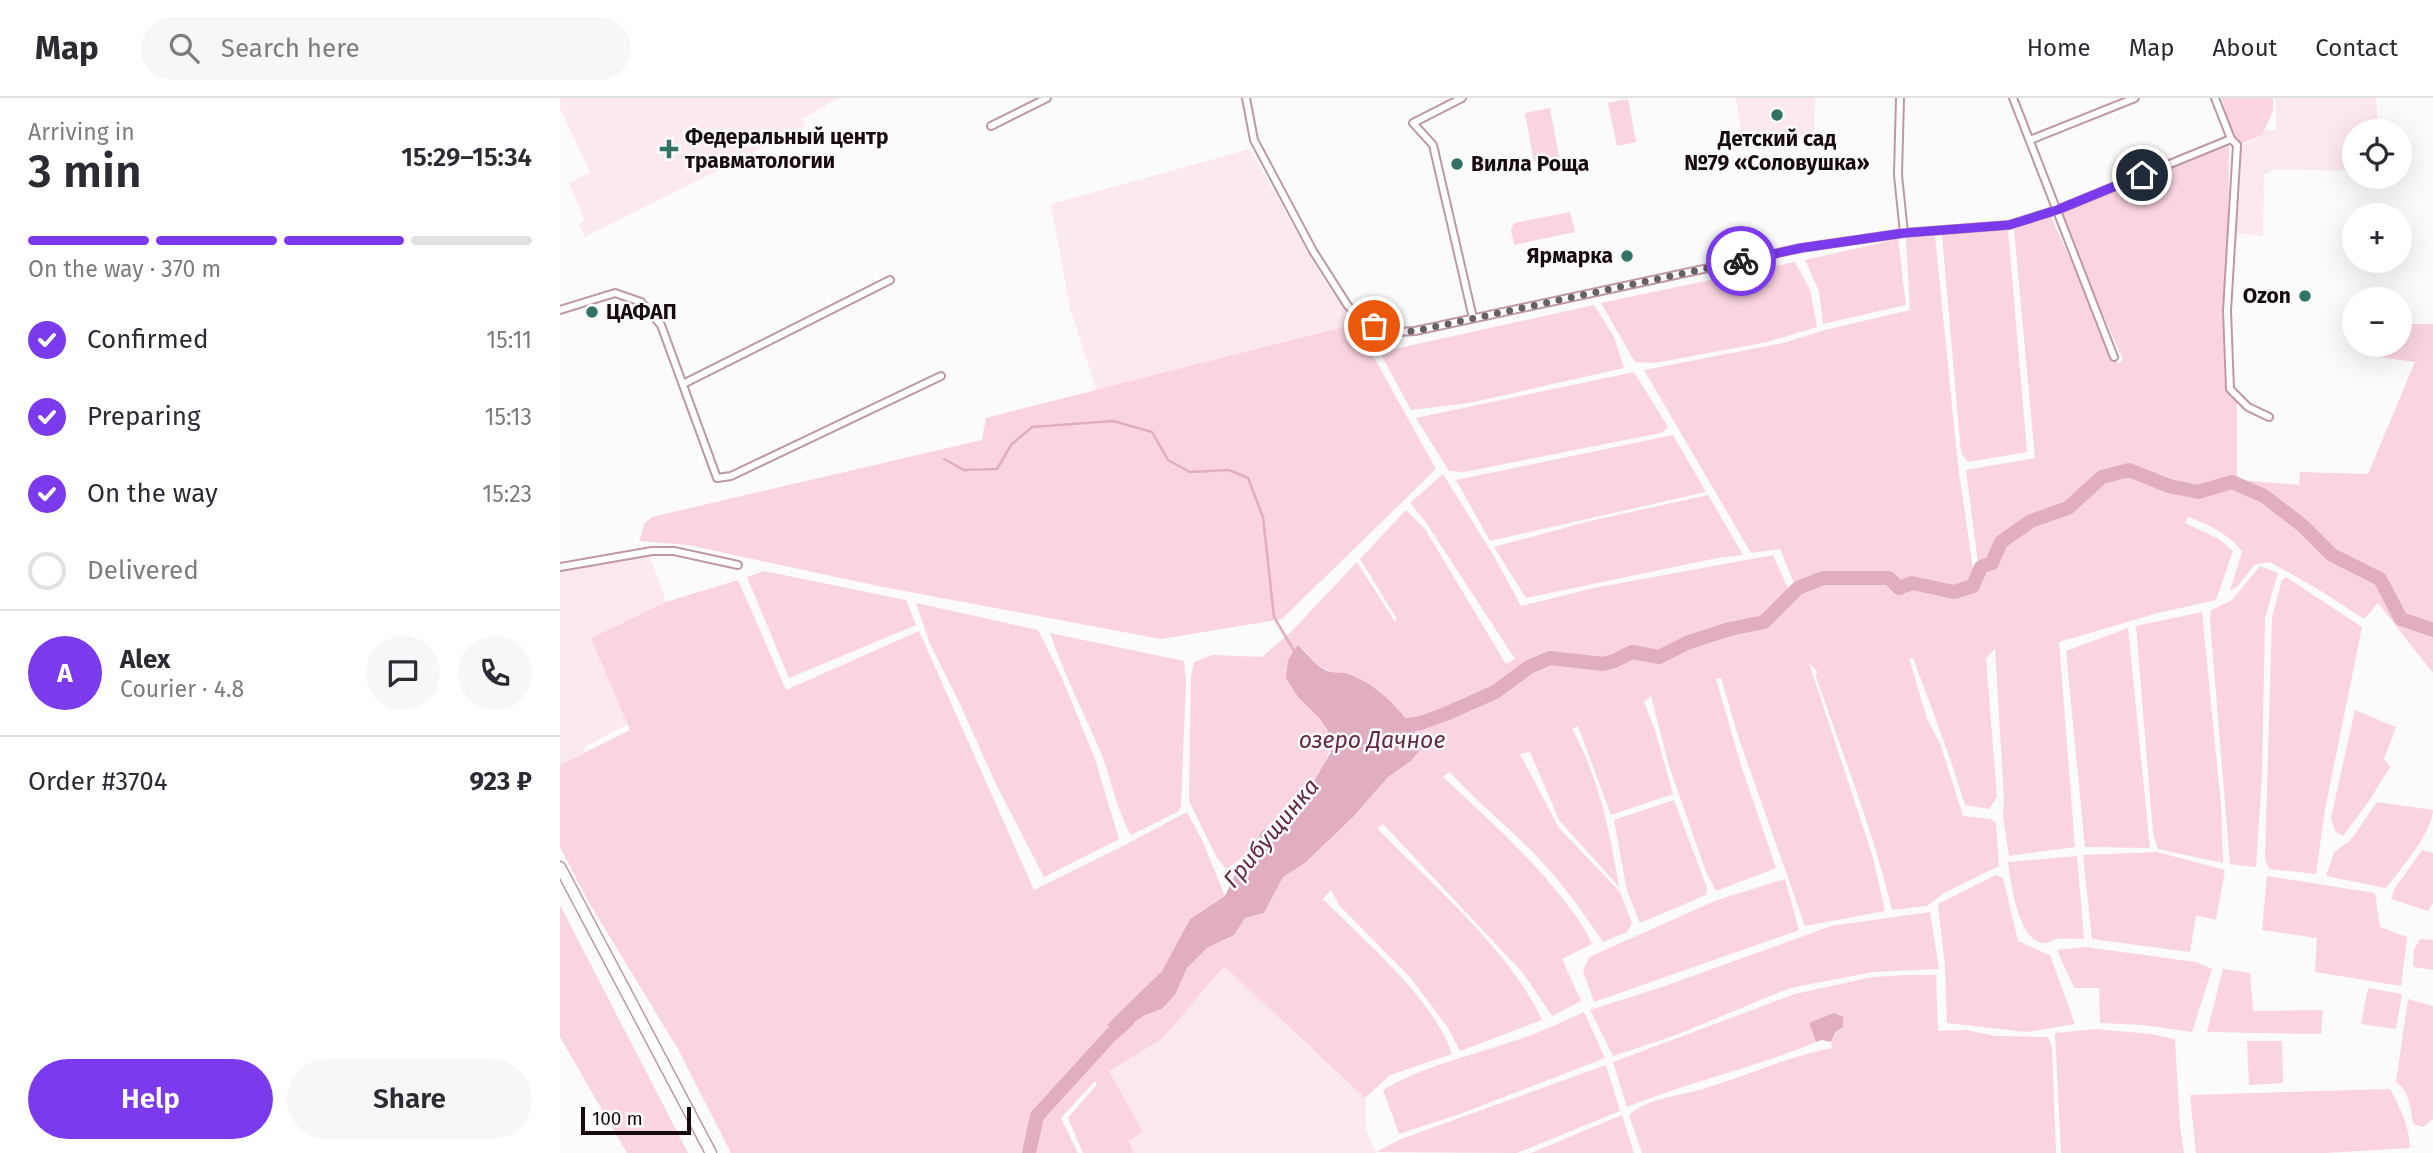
<!DOCTYPE html>
<meta charset="utf-8">
<style>
:root{--surface:#fff;--page:#f7f7f7;--text:#2b2b33;--muted:#7c7c81;--line:#e1e1e2;--accent:#7c3aed}
body{margin:0;font-family:"Fira Sans",sans-serif;background:var(--page);color:var(--text);height:100vh;display:flex;flex-direction:column;font-size:26px;white-space:nowrap}
*{box-sizing:border-box;margin:0}
p{font-size:23px;color:var(--muted)}
.icon{flex:none;width:38px;height:38px;fill:none;stroke:currentColor;stroke-width:2;stroke-linecap:round;stroke-linejoin:round}
.map{position:relative;flex:1;overflow:hidden}
.sheet{display:flex;flex-direction:column;background:var(--surface);width:560px}
.sheet>*{flex:none}
.buttons{position:absolute;left:1782px;top:21px;display:grid;gap:14px}
.buttons a{display:grid;place-items:center;width:70px;height:70px;border-radius:50%;background:var(--surface);box-shadow:0 7px 28px #0002;font-size:35px}
.scale{position:absolute;left:21px;bottom:18px;width:110px;box-sizing:border-box;padding-left:7px;border:4px solid #180b10;border-top:0;font-size:19px;line-height:24px;white-space:nowrap;color:#180b10;-webkit-text-stroke:5px #fbfbfb;paint-order:stroke}
.pin{position:absolute;display:grid;place-items:center;width:60px;height:60px;color:#fff;margin:-30px;border:4px solid #fff;border-radius:50%;box-shadow:0 2px 7px #0007}
.courier{position:absolute;display:grid;place-items:center;width:70px;height:70px;margin:-35px;border:5px solid #7c3aed;border-radius:50%;background:#fff;color:#222;box-shadow:0 2px 9px #0007}
.overview em{font-style:normal;font-weight:600}
.overview div{display:flex;flex-direction:column-reverse}
.overview{display:flex;align-items:center;justify-content:space-between;height:119px;padding:0 28px}
h1{font-size:46px;font-weight:600;line-height:52px}
.bar{display:grid;grid-template-columns:repeat(4,1fr);gap:10px 7px;align-content:center;height:84px;padding:0 28px}
.bar i{height:9px;border-radius:5px;background:var(--line)}
.bar .on{background:var(--accent)}
.bar p{grid-column:span 4}
.line{display:flex;align-items:center;gap:18px;padding:0 28px;border-top:2px solid var(--line)}
.line div{flex:1}
.round{display:grid;place-items:center;flex:none;width:74px;height:74px;border-radius:37px;background:var(--page)}
ol{padding:0 28px;list-style:none}
li{display:flex;align-items:center;gap:21px;height:77px}
li p{margin-inline-start:auto}
li .icon{padding:7px;border-radius:50%;background:var(--accent);color:#fff;stroke-width:4}
li:last-child{color:var(--muted)}
li i{width:38px;height:38px;border:4px solid var(--line);border-radius:50%}
.button{display:flex;gap:14px;margin-top:auto;padding:14px 28px}
.button a{flex:1;height:80px;border-radius:42px;background:var(--accent);color:#fff;font-size:28px;font-weight:600;line-height:80px;text-align:center}
.button a+a{background:var(--page);color:var(--text)}
header{display:flex;align-items:center;gap:42px;box-sizing:border-box;height:98px;padding:0 35px;background:var(--surface);border-bottom:2px solid var(--line)}
header strong{font-size:33px}
nav{display:flex;gap:38px;margin-inline-start:auto;font-size:24px}
.search{width:490px;height:63px;background:var(--page);display:flex;align-items:center;gap:18px;box-sizing:border-box;padding:0 24px;border-radius:38px;color:var(--muted);font-size:26px}
main{display:flex;flex:1;min-height:0}
.map>svg:first-child{display:block}
.built{fill:#fce8ef}
.green{fill:#fad4e1}
.water{fill:#e0aec0}
.lines{fill:none;stroke-linecap:round;stroke-linejoin:round}
.stream{stroke:#e0aec0;stroke-width:2.5}
.river{stroke:#e0aec0;stroke-width:14}
.street-casing{stroke:#be98a5;stroke-width:10}
.primary-casing{stroke:#be98a5;stroke-width:13}
.street{stroke:#fff;stroke-width:6}
.primary{stroke:#fff;stroke-width:10}
.done{stroke:#675f62;stroke-width:7;stroke-dasharray:0 12.6}
.route{stroke:#7c3aed;stroke-width:9}
.poi-dot{fill:#317364;stroke:#fbfbfb;stroke-width:2.5}
.labels{text-anchor:middle;stroke-width:5;stroke-linejoin:round;paint-order:stroke}
.poi-label{font-size:21px;font-weight:bold;fill:#180b10;stroke:#fbfbfb;text-anchor:start}
.water-label{font-size:23px;font-style:italic;fill:#662943;stroke:#fbfbfb}
</style>
<header>
<strong>Map</strong>
<div class="search"><svg class="icon" aria-label="search" viewBox="0 0 24 24"><circle cx="10" cy="10" r="6"/><path d="M15 15l6 6"/></svg>Search here</div>
<nav><a>Home</a><a>Map</a><a>About</a><a>Contact</a></nav>
</header>
<main>
<section class="sheet">
<div class="overview"><div><h1>3 min</h1><p>Arriving in</p></div><em>15:29–15:34</em></div>
<div class="bar"><i class="on"></i><i class="on"></i><i class="on"></i><i></i><p>On the way · 370 m</p></div>
<ol>
<li><svg class="icon" aria-label="check" viewBox="0 0 24 24"><path d="M5 12l5 5 9-10"/></svg>Confirmed<p>15:11</p></li>
<li><svg class="icon" aria-label="check" viewBox="0 0 24 24"><path d="M5 12l5 5 9-10"/></svg>Preparing<p>15:13</p></li>
<li><svg class="icon" aria-label="check" viewBox="0 0 24 24"><path d="M5 12l5 5 9-10"/></svg>On the way<p>15:23</p></li>
<li><i></i>Delivered</li>
</ol>
<div class="line" style="height:126px"><b class="round" style="background:var(--accent);color:#fff">A</b><div><b>Alex</b><p>Courier · 4.8</p></div><a class="round"><svg class="icon" aria-label="chat" viewBox="0 0 24 24"><path d="M4 5h16v11H9l-5 4z"/></svg></a><a class="round"><svg class="icon" aria-label="phone" viewBox="0 0 24 24"><path d="M5 4h4l2 5-3 2q2 4 5 5l2-3 5 2v4C11 20 4 13 5 4z"/></svg></a></div>
<div class="line" style="height:91px"><div>Order #3704</div><b>923 ₽</b></div>
<div class="button"><a>Help</a><a>Share</a></div>
</section>
<div class="map">
<svg width="1873" height="1055" viewBox="0 0 1873 1055">
<rect width="100%" height="100%" fill="#fbfbfb"/>
<g class="built">
<path d="M0,0H278L242,21L246,28L25,139L19,126L25,122L9,85L30,74L0,10Z"/>
<path d="M1176,0H1255L1254,34L1184,51Z"/>
<path d="M1716,0H1816L1819,33H1794V73L1716,71L1704,77L1703,138L1676,135L1680,48L1695,42L1706,32H1716Z"/>
<path d="M690,51L762,180L795,226L537,293L510,210L491,106Z"/>
<path d="M88,453L106,504L31,540L68,626L23,650L24,654L0,667V471Z"/>
<path d="M664,867L805,1000L806,1032L816,1055H574L568,1043L583,1034L549,973L602,941Z"/>
</g>
<g class="green">
<path d="M1662,0H1713V13L1702,37L1681,46L1671,35Z"/>
<path d="M1068,1L1076,44L1057,48L1048,5Z"/>
<path d="M990,10L999,59L974,64L965,15Z"/>
<path d="M1669,47L1668,136L1662,212L1665,291L1677,303V382L1739,387L1740,374L1808,376L1855,264L1813,258L1805,247H1839V240H1843L1842,226H1873V575L1818,505L1804,521L1761,493L1710,464L1694,467L1678,488L1670,493L1682,453C1667,435 1650,427 1628,419L1625,425L1659,441L1673,453L1656,502L1598,515L1499,544L1515,749L1449,758L1443,718L1444,701L1435,550L1426,561L1437,699L1429,711L1405,707C1390,657 1371,609 1353,560H1349L1367,621L1381,648L1403,718L1431,721L1436,725L1439,768L1384,795L1367,808L1332,812C1313,732 1283,657 1256,579L1257,573L1249,565L1312,756L1325,813L1245,828L1179,641L1161,580L1156,581L1181,667L1216,770L1156,793L1146,774L1109,668L1091,598L1084,604L1095,632L1113,696L1051,717L1018,628L1012,631C1039,679 1050,735 1059,789L999,722L970,654L960,656L999,730L1060,794L1072,825L1067,834L1043,844C1025,817 1005,789 983,765C954,733 919,707 890,674L883,679C925,718 967,755 1002,800C1014,815 1025,829 1032,846L1002,861L1021,903L992,918L963,875L823,726L817,730C871,786 950,852 982,922L900,953L888,930L850,879L779,807L771,792L763,801C804,843 874,901 892,956L830,977L805,1000L664,868L602,941L549,973L583,1034L568,1043L574,1055H523L508,1020L537,986L535,983L501,1020L518,1055H171L118,951L28,803L0,749V667L70,632L31,540L106,504L178,482L226,592L359,533L474,792L563,748L627,714L642,742L665,798L630,821L602,873L588,888L558,935L585,917L603,911L615,897L627,870L647,850L674,837L685,820L704,815L723,779L745,765L794,718L828,679L851,663L788,576C760,574 757,566 739,547L738,599C749,610 764,621 770,636C778,654 743,701 728,713C720,720 710,725 702,733C686,749 690,757 666,771L657,760L629,703L631,578L634,564L653,557L702,559L731,534L797,464L835,524L837,521L800,461L846,412L865,431L946,566L955,561L865,423L850,405L883,376L935,460L961,508L1034,490L1213,457L1232,500L1240,499L1220,451L1191,455L1084,272L1223,245L1265,232L1350,212L1346,140L1375,138L1398,368L1413,470L1418,465L1406,372L1475,360L1454,131L1490,117L1558,266L1563,261L1497,115L1556,88Z"/>
<path d="M1010,114L1015,134L954,147L951,131L954,125Z"/>
<path d="M1448,132L1467,354L1408,364L1401,355L1382,137Z"/>
<path d="M1338,141L1346,207L1263,226L1259,193L1245,162Z"/>
<path d="M1235,164L1250,192L1257,229L1207,244L1095,265L1075,264L1041,205Z"/>
<path d="M1034,207L1054,239L1064,270L909,305L851,312L820,255L811,254L876,371L722,521L601,541L318,488L128,447L79,443L85,425L92,419L422,342L426,320L795,226L835,233L821,254Z"/>
<path d="M1074,274L1108,329L1101,335L904,374L889,373L856,320Z"/>
<path d="M1113,337L1146,394L930,443L896,382Z"/>
<path d="M1148,397L1183,457L1157,460L966,500L934,449L1030,423Z"/>
<path d="M1700,468L1718,475L1705,520L1702,676L1696,769L1670,766L1650,523L1651,512L1672,502Z"/>
<path d="M204,473L346,502L356,527L229,580L187,479Z"/>
<path d="M1726,479L1802,529L1765,711L1756,776L1709,771L1705,761L1712,519L1722,482Z"/>
<path d="M356,505L478,532L502,580L535,661L559,741L484,779L436,686L399,604L370,546Z"/>
<path d="M1642,514L1661,707L1663,765L1598,751L1593,735L1576,528Z"/>
<path d="M1568,530L1590,750L1525,749L1506,553Z"/>
<path d="M490,535L624,563L626,584L621,707L619,713L571,737C556,711 552,683 541,655C524,615 504,576 490,535Z"/>
<path d="M1795,612L1836,629L1824,661L1830,669L1809,703L1783,738L1775,733L1771,720Z"/>
<path d="M1114,702L1147,790L1146,797L1080,825L1067,793L1054,722Z"/>
<path d="M1817,704L1873,712C1871,736 1841,771 1826,790L1766,778L1774,754L1790,743Z"/>
<path d="M1862,752L1873,755V805L1868,813L1831,801L1835,790Z"/>
<path d="M1597,754L1665,772L1656,822L1636,817L1630,854L1532,841L1523,757Z"/>
<path d="M1517,758L1524,841C1515,841 1504,840 1496,841C1494,842 1487,845 1485,845C1458,846 1451,784 1448,764Z"/>
<path d="M1436,777L1443,780L1458,843L1490,857L1515,926L1467,934L1387,925L1385,869L1378,806Z"/>
<path d="M1707,778L1815,795L1820,829L1847,839L1841,888L1755,874L1757,840L1702,832Z"/>
<path d="M1225,781L1239,832L1034,904L1023,873L1029,859L1157,802Z"/>
<path d="M0,807L128,1055H67L0,939Z"/>
<path d="M1370,814L1379,871L1313,874L1230,890L1116,937L1053,958L1030,912L1102,889L1271,828Z"/>
<path d="M1860,841L1873,842V872L1853,869L1854,851Z"/>
<path d="M1525,849L1636,864L1652,871L1632,934L1583,927L1540,925L1539,890H1514L1497,852Z"/>
<path d="M1663,871L1690,875L1693,913L1763,912L1761,936L1647,934Z"/>
<path d="M1348,877H1376L1378,933L1407,932L1435,938L1488,939L1492,949L1496,1055H1082L1069,1017C1089,999 1122,998 1146,990C1189,977 1228,958 1272,950C1270,940 1276,935 1283,929L1249,925L1256,944C1194,970 1129,984 1067,1009L1053,964L1235,896L1312,879Z"/>
<path d="M1808,890L1842,896L1836,931L1801,926Z"/>
<path d="M1848,901L1873,908V1021L1863,1029L1853,1026C1851,1010 1849,993 1836,984Z"/>
<path d="M1024,914L1045,960L897,1017L839,1036L823,992C863,968 910,958 954,943C978,936 1001,924 1024,914Z"/>
<path d="M1536,931L1591,936L1615,941L1620,1028L1624,1055H1501L1495,935Z"/>
<path d="M1687,943H1722L1723,985L1689,987Z"/>
<path d="M1046,967L1060,1013L957,1055L816,1054L841,1041Z"/>
<path d="M1830,991C1841,1011 1849,1028 1850,1050L1765,1055H1636L1630,997Z"/>
<path d="M1062,1017L1074,1055H971Z"/>
</g>
<g class="water">
<path d="M738,547C748,556 758,572 772,574C777,575 783,574 788,576C821,588 848,618 863,648L851,663L828,679L794,718L745,765L723,779L704,815L685,820L674,837L647,850L627,870L615,897L602,911L585,917L558,935L547,927L602,873L630,821L665,798L682,761L702,733L730,712L747,695L771,654V637L760,621L738,599L726,580L728,562Z"/>
<path d="M1274,915L1283,919V929L1275,935L1271,944L1262,942L1256,944L1249,925Z"/>
</g>
<g class="lines">
<path class="stream" d="M384,361L404,372L437,371L451,347L472,329L553,323L592,334L608,362L630,374L669,372L688,380L703,419L714,519L736,556"/>
<g class="river">
<path d="M836,629L861,625L888,615L935,594L969,569L990,560L1043,566L1054,563L1072,554L1099,559L1129,544L1170,531L1204,524L1238,490L1263,480H1329L1339,490L1352,485L1394,494L1413,488L1421,469L1432,465L1441,444L1471,423L1508,410L1542,379L1569,372L1609,388L1638,394L1672,384L1704,398L1743,428L1772,457L1820,481L1841,521L1873,532"/>
<path d="M469,1055L477,1018L550,938L568,922"/>
</g>
<defs>
<g id="street">
<path d="M686,0L694,42L753,153L788,208L805,223L822,231L837,234L855,233L1241,150L1344,135L1449,127L1497,112L1671,41L1677,47L1667,213L1670,291L1688,309L1709,319"/>
<path d="M902,0L853,25L873,47L913,220"/>
<path d="M1340,0L1338,77L1344,135"/>
<path d="M1453,0L1554,259"/>
<path d="M1655,0L1671,41"/>
<path d="M431,28L487,0"/>
<path d="M1470,42L1575,0"/>
<path d="M0,212L55,195L81,204L101,227L157,380L171,378L381,278"/>
<path d="M123,286L330,182"/>
<path d="M0,469L92,453H114L178,467"/>
</g>
<path id="primary" d="M0,769L151,1055"/>
</defs>
<use href="#street" class="street-casing"/>
<use href="#primary" class="primary-casing"/>
<use href="#street" class="street"/>
<use href="#primary" class="primary"/>
</g>
<g class="lines">
<path class="done" d="M814,228L837,234L855,233L1181,163"/>
<path class="route" d="M1181,163L1241,150L1344,135L1449,127L1497,112L1582,77"/>
</g>
<g class="poi-dot">
<circle cx="1217" cy="17" r="7"/>
<path d="M105.5 40.5h7v7h7v7h-7v7h-7v-7h-7v-7h7z"/>
<circle cx="897" cy="66" r="7"/>
<circle cx="1067" cy="158" r="7"/>
<circle cx="1745" cy="198" r="7"/>
<circle cx="32" cy="214" r="7"/>
</g>
<g class="labels">
<g class="poi-label">
<text x="125" y="46">Федеральный центр<tspan x="125" dy="24">травматологии</tspan></text>
<text x="1217" y="48" text-anchor="middle">Детский сад<tspan x="1217" dy="24">№79 «Соловушка»</tspan></text>
<text x="911" y="73">Вилла Роща</text>
<text x="1053" y="165" text-anchor="end">Ярмарка</text>
<text x="1731" y="205" text-anchor="end">Ozon</text>
<text x="46" y="221">ЦАФАП</text>
</g>
<g class="water-label">
<text x="812" y="650">озеро Дачное</text>
<text transform="translate(711 735) rotate(-50)" y="8">Грибущинка</text>
</g>
</g>
</svg>
<div class="buttons">
<a><svg class="icon" aria-label="locate" viewBox="0 0 24 24"><circle cx="12" cy="12" r="6"/><path d="M12 2v4M12 18v4M2 12h4M18 12h4"/></svg></a>
<a>+</a>
<a>−</a>
</div>
<div class="scale">100 m</div>
<div class="pin" style="left:814px;top:228px;background:#ea580c"><svg class="icon" aria-label="bag" viewBox="0 0 24 24"><path d="M5 8h14l-1 12H6zM9 8a3 3 0 0 1 6 0"/></svg></div>
<div class="pin" style="left:1582px;top:77px;background:#1f2937"><svg class="icon" aria-label="home" viewBox="0 0 24 24"><path d="M3 11l9-7 9 7M6 9v11h12V9"/></svg></div>
<div class="courier" style="left:1181px;top:163px"><svg class="icon" aria-label="bike" viewBox="0 0 24 24"><circle cx="6" cy="16" r="4"/><circle cx="18" cy="16" r="4"/><path d="M6 16l4-8h5l3 8M10 8l3 8H6M13 5h3"/></svg></div>
</div>
</main>
